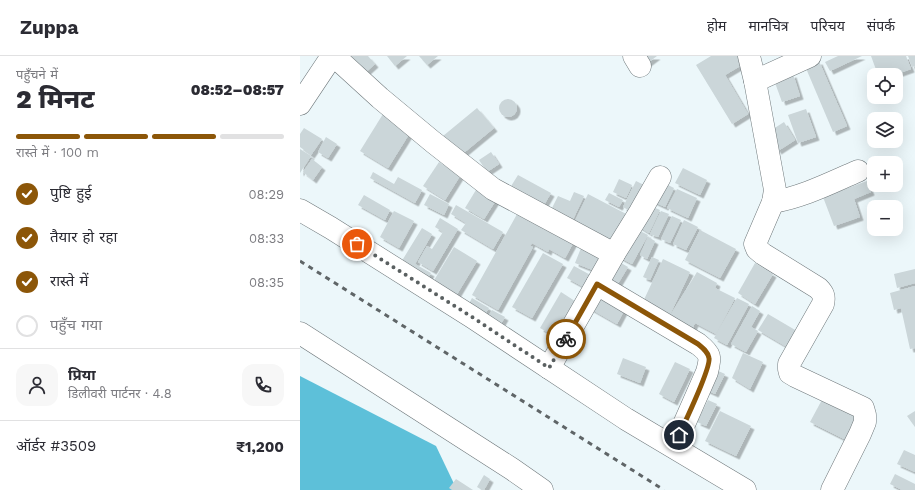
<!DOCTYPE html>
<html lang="hi">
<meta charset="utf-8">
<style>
:root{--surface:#fff;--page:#f7f7f7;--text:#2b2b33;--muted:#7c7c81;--line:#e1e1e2;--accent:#8c5608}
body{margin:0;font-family:"Work Sans","Noto Sans Devanagari",sans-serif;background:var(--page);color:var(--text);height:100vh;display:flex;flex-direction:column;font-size:15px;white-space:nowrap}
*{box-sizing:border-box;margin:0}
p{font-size:13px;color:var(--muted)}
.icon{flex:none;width:22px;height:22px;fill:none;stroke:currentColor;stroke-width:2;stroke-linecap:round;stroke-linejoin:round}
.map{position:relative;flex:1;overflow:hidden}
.sheet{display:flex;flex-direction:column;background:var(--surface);width:300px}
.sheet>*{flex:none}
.tools{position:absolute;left:567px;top:12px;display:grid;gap:8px}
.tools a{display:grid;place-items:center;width:36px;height:36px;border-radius:8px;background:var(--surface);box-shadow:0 4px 16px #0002;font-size:20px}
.pin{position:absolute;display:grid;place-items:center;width:34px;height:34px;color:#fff;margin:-17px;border:2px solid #fff;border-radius:50%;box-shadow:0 1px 4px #0007}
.courier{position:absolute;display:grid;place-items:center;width:40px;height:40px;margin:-20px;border:3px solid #8c5608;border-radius:50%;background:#fff;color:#222;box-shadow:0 1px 5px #0007}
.head em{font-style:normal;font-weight:800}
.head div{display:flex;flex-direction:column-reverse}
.head{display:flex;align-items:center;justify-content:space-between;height:68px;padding:0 16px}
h1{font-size:26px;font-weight:800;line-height:30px}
.bar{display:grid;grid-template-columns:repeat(4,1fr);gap:6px 4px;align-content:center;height:48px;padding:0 16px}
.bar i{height:5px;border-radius:3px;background:var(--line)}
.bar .current{background:var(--accent)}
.bar p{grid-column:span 4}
.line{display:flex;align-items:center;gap:10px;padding:0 16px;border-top:1px solid var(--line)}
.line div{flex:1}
.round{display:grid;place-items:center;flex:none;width:42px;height:42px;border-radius:12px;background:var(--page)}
ol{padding:0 16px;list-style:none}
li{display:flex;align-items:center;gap:12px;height:44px}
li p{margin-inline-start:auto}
li .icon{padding:4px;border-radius:50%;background:var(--accent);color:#fff;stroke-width:4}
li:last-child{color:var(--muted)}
li i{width:22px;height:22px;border:2px solid var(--line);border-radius:50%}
header{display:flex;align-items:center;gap:24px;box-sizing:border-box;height:56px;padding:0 20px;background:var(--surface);border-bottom:1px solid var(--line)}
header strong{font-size:19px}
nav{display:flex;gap:22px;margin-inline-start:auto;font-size:14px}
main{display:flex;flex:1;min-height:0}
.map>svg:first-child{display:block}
.forest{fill:#5dc0d9}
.building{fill:#cbd6d9;filter:url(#shadow)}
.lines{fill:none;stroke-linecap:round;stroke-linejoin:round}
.street-casing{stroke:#6e777a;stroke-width:23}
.street{stroke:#fff;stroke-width:22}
.rail{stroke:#5f6567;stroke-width:3;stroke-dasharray:5 5;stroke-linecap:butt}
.done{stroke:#5a6061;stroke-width:4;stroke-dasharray:0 7.2}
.route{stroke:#8c5608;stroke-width:5}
</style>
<header>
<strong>Zuppa</strong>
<nav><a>होम</a><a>मानचित्र</a><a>परिचय</a><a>संपर्क</a></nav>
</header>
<main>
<section class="sheet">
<div class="head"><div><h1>2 मिनट</h1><p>पहुँचने में</p></div><em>08:52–08:57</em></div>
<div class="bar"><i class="current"></i><i class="current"></i><i class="current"></i><i></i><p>रास्ते में · 100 m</p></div>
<ol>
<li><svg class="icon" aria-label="check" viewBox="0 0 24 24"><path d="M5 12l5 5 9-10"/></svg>पुष्टि हुई<p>08:29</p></li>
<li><svg class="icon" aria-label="check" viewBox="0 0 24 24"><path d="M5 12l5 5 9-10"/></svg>तैयार हो रहा<p>08:33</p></li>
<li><svg class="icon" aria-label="check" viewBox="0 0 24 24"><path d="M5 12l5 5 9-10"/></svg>रास्ते में<p>08:35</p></li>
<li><i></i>पहुँच गया</li>
</ol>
<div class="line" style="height:72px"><a class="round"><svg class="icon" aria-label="person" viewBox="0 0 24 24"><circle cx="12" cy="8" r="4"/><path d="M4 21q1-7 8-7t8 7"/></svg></a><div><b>प्रिया</b><p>डिलीवरी पार्टनर · 4.8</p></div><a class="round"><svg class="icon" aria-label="phone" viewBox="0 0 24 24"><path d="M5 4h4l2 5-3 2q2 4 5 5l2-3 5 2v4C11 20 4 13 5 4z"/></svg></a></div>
<div class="line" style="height:52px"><div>ऑर्डर #3509</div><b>₹1,200</b></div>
</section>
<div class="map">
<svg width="615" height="434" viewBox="0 0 615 434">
<defs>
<filter id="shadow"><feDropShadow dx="3.5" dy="3.5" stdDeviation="0" flood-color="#0004"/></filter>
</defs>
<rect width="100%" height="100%" fill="#ecf7fa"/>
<path class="forest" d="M0,320L136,390L157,434H0Z"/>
<g class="building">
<path d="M51,0H68L75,8L66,16Z"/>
<path d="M87,0H107L95,10Z"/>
<path d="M119,0H138L127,9Z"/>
<path d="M338,0H357L345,9Z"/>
<path d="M411,0H443L447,6L425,19L448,58L432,68L396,9Z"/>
<path d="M538,0H562L530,15L525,6Z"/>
<path d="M571,0H606L611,13L594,19H578Z"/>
<path d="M608,0H615V10L612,11Z"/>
<path d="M519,5L547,70L533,76L505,10Z"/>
<path d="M493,18L500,40L482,46L474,24Z"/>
<circle cx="208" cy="52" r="9"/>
<path d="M177,52L194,72L160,100L143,80Z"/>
<path d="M506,53L516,81L498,87L488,59Z"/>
<path d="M83,58L111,75L88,112L60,95Z"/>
<path d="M484,66L495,84L478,95L467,77Z"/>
<path d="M4,72L22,83L11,99L0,91V78Z"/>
<path d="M26,81L37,88L28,102L18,96Z"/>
<path d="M0,93L11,100L0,117Z"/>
<path d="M191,96L199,108L187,116L179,104Z"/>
<path d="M12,103L22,111L13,124L3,116Z"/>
<path d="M139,106L160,120L145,144L123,130Z"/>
<path d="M383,112L407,124L400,139L375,127Z"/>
<path d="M73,116L94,128L98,121L122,134L115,147L70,122Z"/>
<path d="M218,119L251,137L241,154L208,135Z"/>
<path d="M319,123L332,129L326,142L313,136Z"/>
<path d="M336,125L348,131L335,158L323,151Z"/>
<path d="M360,125L374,132L365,151L350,144Z"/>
<path d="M567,125L571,136L554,143L560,161L534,170L523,141Z"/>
<path d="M179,129L198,141L184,163L165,152Z"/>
<path d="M377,133L397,142L388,162L367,152Z"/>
<path d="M274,136L284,140L270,170L249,158L258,140L270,145Z"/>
<path d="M309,137L323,144L319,151L305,144Z"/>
<path d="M130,138L149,148L144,159L124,149Z"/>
<path d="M288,138L330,160L314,190L273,169Z"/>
<path d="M64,139L90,154L85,164L58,149Z"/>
<path d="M156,149L203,176L193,193L161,174L166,167L151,158Z"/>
<path d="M348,149L360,154L349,177L336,169Z"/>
<path d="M221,151L276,182L265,202L249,193L248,196L232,187L230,190L233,191L198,254L172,239Z"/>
<path d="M94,155L114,165L99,192L80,181Z"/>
<path d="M361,155L369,158L358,181L350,178Z"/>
<path d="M372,160L381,164L370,187L361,183Z"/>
<path d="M140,162L158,173L133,215L118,206L127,190L132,193L143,176L135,171Z"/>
<path d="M384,164L398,171L386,194L373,188Z"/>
<path d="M332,171L348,179L332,208L317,200Z"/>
<path d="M122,172L132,178L115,208L131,217L127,224L100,208Z"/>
<path d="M400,174L436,193L420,222L385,204Z"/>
<path d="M348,181L355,185L347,203L340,199Z"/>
<path d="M283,187L310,198L300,217L275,207Z"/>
<path d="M154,191L177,205L156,240L133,226Z"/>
<path d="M243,197L263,208L232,262L212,251Z"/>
<path d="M352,201L359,204L350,224L343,221Z"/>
<path d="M314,203L328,211L316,231L303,223Z"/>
<path d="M363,203L390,216L368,263L397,216L417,227L415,232L435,242L416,278L395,267L390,278L341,250Z"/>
<path d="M455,207L473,218L455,248L438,237Z"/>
<path d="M274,210L296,222L289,234L267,222Z"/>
<path d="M615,213V227L597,232L594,218Z"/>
<path d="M615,230V292L610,293L601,252L594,254L590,237Z"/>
<path d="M298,233L327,249L317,268L289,252Z"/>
<path d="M261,236L281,249L261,284L240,272Z"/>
<path d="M172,242L189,252L182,263L166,253Z"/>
<path d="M437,242L449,248L427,289L414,282Z"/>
<path d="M452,250L460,255L451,271L458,275L446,296L431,288Z"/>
<path d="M192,254L205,261L198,273L185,266Z"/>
<path d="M468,258L502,278L492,294L458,274Z"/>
<path d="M443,297L463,306L450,333L432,322Z"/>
<path d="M323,302L346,311L340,327L317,318Z"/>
<path d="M375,306L390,313L374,346L359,338Z"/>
<path d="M414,313L425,318L415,338L404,333Z"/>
<path d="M524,340L561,360L548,385L510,366Z"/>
<path d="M408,344L417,348L406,370L397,366Z"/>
<path d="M420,355L451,370L436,400L405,385Z"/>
<path d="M615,355V371L607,360Z"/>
<path d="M604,394L615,399V416L597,408Z"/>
<path d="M595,418L615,428V434H602L590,428Z"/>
<path d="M184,419L190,423L184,434H182L177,431Z"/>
<path d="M156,423L173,434H152L149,432Z"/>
</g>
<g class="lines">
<defs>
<g id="street">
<path d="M34,0L80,42L133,86L193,133L314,198"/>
<path d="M334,0L340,10"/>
<path d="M449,0L455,25L475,134L473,146L455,188L457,193L463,198L518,232C523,237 525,240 523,248L489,308V313L490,317L495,320L563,352L565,359V366L560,378L532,434"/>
<path d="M455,25L510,0"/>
<path d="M0,48L32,0"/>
<path d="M473,146C503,141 530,127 558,115"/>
<path d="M0,154L31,172L172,261L326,363L445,434"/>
<path d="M297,228L398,288C411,298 411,301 407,316L374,391"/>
<path d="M0,277L212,413L242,434"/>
<path d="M249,312L314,198L340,156L360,121"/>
</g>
</defs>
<use href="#street" class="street-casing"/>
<use href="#street" class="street"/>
<path class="rail" d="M0,205L364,434"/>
</g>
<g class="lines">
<path class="done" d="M57,188L172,261L249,312L266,283"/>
<path class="route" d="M266,283L297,228L398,288C403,292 408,296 409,302C411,312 385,366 379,379"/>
</g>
</svg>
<div class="tools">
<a><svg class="icon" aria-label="locate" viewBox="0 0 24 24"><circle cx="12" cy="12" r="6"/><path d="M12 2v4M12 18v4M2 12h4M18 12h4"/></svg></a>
<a><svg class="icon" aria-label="layers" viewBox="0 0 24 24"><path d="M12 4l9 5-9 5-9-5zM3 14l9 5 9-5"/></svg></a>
<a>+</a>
<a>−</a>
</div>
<div class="pin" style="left:57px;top:188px;background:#ea580c"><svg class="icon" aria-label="bag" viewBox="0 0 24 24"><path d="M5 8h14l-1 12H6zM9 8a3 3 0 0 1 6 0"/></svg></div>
<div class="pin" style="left:379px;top:379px;background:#1f2937"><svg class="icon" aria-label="home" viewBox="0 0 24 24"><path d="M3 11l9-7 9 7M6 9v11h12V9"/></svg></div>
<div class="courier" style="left:266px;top:283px"><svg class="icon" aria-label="bike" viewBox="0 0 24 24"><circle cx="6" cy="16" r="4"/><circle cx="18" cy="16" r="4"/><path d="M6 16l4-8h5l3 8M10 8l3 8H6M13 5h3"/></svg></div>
</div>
</main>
